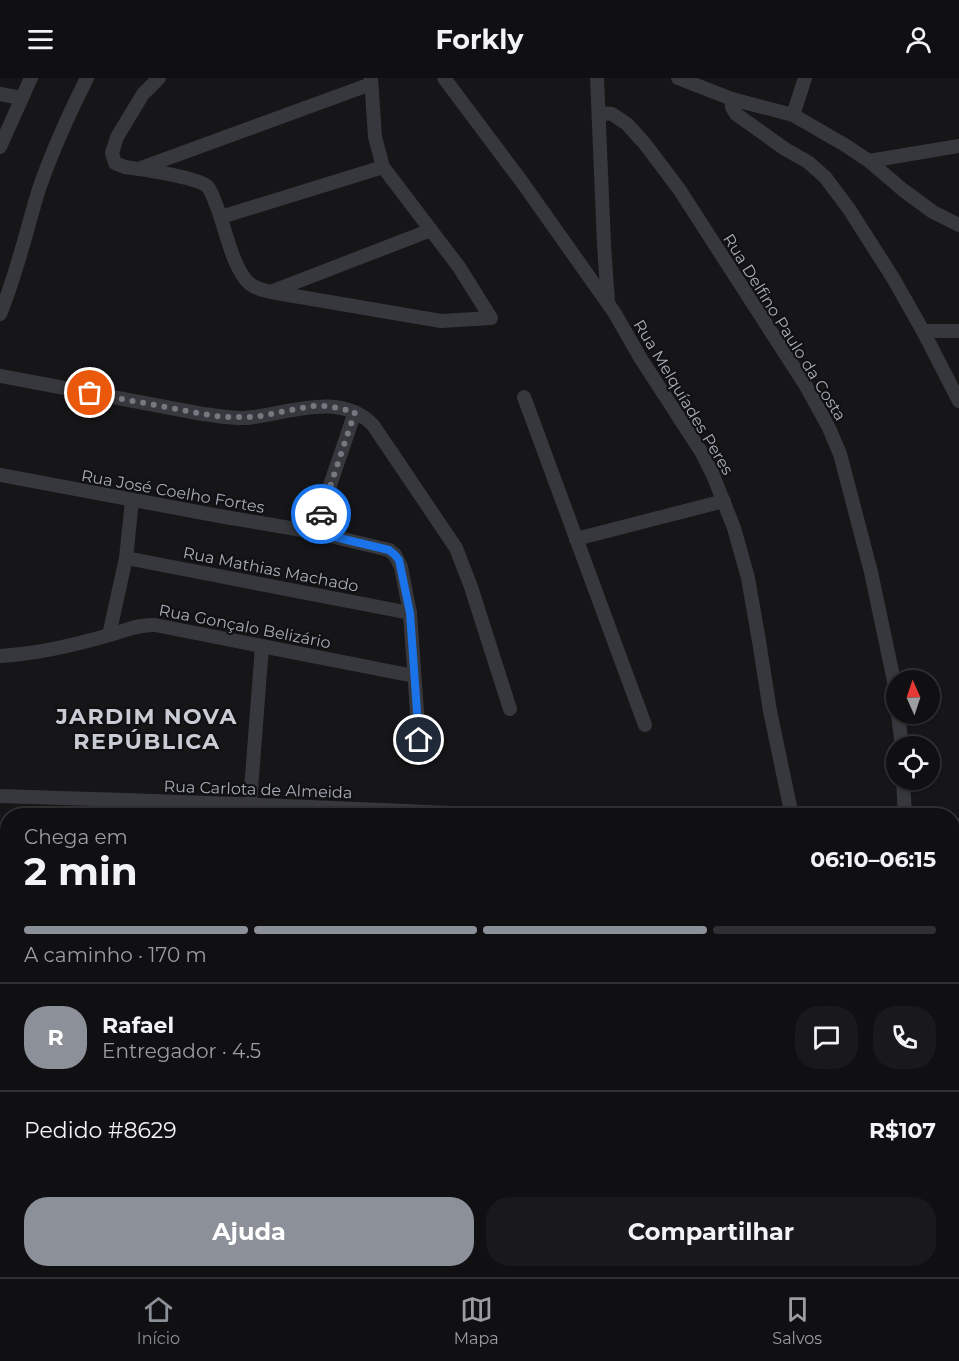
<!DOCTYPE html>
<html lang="pt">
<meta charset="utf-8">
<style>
:root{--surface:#101012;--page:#19191b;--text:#f1f3f6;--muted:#9c9d9f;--line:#303032;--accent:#8c9099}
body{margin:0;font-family:Montserrat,sans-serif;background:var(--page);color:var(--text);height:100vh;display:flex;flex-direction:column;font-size:22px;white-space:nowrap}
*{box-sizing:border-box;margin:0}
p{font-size:20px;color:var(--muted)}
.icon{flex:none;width:33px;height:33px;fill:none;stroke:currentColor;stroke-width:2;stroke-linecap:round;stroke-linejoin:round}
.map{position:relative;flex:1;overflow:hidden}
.drawer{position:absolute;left:0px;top:730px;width:960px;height:470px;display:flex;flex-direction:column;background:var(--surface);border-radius:24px 24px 0 0;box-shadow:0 2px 4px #0004,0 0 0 2px var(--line)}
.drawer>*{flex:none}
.needle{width:39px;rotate:357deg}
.buttons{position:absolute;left:886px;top:592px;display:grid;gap:12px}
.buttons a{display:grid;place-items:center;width:54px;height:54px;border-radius:50%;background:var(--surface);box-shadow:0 2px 4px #0004,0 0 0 2px var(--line);font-size:30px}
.pin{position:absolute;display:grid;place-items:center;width:51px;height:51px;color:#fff;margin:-26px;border:3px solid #fff;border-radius:50%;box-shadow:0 2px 6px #0007}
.courier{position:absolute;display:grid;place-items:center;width:60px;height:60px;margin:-30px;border:4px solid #1a73e8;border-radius:50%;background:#fff;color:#222;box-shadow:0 2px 8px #0007}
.overview em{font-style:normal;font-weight:700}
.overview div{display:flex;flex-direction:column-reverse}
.overview{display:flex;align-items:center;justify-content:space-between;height:102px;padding:0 24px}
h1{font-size:39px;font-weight:700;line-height:45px}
.bar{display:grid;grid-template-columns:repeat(4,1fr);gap:9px 6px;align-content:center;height:72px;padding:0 24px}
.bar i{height:8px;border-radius:4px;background:var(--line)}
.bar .selected{background:var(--accent)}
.bar p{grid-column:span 4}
.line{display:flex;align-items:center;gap:15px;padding:0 24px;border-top:2px solid var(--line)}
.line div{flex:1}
.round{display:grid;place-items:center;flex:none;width:63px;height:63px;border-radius:24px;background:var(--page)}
.action{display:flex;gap:12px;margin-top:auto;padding:12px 24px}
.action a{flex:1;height:69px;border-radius:24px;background:var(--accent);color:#fff;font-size:24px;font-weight:700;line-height:69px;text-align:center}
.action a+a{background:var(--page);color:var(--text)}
header{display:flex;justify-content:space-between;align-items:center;height:78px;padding:0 24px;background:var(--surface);font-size:27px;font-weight:700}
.menu{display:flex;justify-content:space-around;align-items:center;height:84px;border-top:2px solid var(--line);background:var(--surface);font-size:16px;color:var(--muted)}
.menu a{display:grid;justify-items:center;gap:3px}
.menu .selected{color:var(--accent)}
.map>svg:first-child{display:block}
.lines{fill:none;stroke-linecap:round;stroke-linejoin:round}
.minor{stroke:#37383d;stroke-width:14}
.done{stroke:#757880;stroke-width:6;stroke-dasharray:0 10.8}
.route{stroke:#1a73e8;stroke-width:8}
.labels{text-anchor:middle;stroke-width:4.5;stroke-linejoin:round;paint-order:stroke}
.street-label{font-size:16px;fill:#a8adb8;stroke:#111113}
.district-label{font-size:22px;font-weight:bold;letter-spacing:1.5px;fill:#c9ccd4;stroke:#111113}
</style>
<header><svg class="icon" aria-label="menu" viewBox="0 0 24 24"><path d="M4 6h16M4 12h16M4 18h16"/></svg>Forkly<svg class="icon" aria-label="person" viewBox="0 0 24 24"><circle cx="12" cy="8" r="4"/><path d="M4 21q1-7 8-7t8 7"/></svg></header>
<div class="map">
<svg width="959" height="1199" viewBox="0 0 959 1199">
<rect width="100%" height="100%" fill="#161618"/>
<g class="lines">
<g class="minor">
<path d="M159,0L143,16L117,59L112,75L115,85L125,89C142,91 195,99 207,108C212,113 214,122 217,129C225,149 233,192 250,206C256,211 263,212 271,214L441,243L491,240L459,189L383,89L375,59L371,0"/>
<path d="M444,0L522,104L614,234L641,281L702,375L713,397L734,450L748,500L759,563L770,633L792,738"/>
<path d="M597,0L604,167L608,224"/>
<path d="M678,0L732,21L793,37L845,67L869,83L903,112L933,134L959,147"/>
<path d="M0,16L21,20"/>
<path d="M732,21V29L736,36L785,71L808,84L825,99L849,131L893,200L923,253L959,323"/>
<path d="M599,35L612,36L627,46L645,66L679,111L806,308L829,350L840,376L871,494L894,603L897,628"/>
<path d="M793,37L805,0"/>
<path d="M0,69L31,0"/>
<path d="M869,83L959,68"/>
<path d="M141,90L371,6"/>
<path d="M221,139L383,89"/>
<path d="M273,213L431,152"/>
<path d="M0,236C17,196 26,153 39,111C52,73 69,36 87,0"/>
<path d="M923,253H959"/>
<path d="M0,298L203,336C220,338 237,342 254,339C292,334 341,314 373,347L456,470L471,509L510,631"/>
<path d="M524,319L645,647"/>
<path d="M0,397L225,439L314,454L389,472L395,477L401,489L410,535L419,662"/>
<path d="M314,454L355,334"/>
<path d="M576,461L724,423"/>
<path d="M126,480L410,535"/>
<path d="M109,557L126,480L132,423"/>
<path d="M0,578C36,576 71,568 106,558C122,554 138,546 155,547L414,598"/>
<path d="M898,636L902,669"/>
<path d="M903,702L905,738"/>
<path d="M0,718C171,723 343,730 514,738"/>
<path d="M249,738L262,568"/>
<path d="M952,748L959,747"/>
<path d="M0,835H8"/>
<path d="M952,921L959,916"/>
<path d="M0,949L8,950"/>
<path d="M0,1065L8,1066"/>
<path d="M952,1167L959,1151"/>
<path d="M0,1169L8,1171"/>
<path d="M146,1192L183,1198"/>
<path d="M432,1199L464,1192"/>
<path d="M728,1199L734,1192"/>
<path d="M813,1199L815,1192"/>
<path d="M944,1199L945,1192"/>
</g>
</g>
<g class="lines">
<path class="done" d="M90,315L203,336L223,339H255L312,328H329L355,334L321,436"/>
<path class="route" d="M321,436L314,454L389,472L395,477L399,482L410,535L419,662"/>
</g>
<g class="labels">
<g class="street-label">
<text transform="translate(785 249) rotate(58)" y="6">Rua Delfino Paulo da Costa</text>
<text transform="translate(684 319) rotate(59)" y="6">Rua Melquíades Peres</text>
<text transform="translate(173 413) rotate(10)" y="6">Rua José Coelho Fortes</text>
<text transform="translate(271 491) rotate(11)" y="6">Rua Mathias Machado</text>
<text transform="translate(245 548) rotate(11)" y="6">Rua Gonçalo Belizário</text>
<text transform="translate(258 711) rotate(2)" y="6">Rua Carlota de Almeida</text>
</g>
<g class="district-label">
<text x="147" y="646">JARDIM NOVA<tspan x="147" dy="25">REPÚBLICA</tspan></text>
</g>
</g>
</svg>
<div class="buttons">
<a><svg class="needle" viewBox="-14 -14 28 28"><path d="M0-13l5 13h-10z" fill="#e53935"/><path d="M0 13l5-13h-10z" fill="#9c9d9f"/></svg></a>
<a><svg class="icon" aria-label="locate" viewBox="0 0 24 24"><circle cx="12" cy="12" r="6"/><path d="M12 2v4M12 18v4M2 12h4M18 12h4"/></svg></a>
</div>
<div class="pin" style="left:90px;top:315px;background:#ea580c"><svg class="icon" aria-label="bag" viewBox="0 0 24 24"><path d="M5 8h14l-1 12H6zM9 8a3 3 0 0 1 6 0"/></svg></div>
<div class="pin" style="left:419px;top:662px;background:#1f2937"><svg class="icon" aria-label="home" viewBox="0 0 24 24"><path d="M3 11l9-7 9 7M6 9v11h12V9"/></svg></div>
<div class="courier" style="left:321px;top:436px"><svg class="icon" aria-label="car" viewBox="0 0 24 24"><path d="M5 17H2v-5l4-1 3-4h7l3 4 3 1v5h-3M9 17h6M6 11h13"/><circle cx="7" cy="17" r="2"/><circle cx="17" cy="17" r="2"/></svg></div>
<section class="drawer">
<div class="overview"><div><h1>2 min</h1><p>Chega em</p></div><em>06:10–06:15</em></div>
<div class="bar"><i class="selected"></i><i class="selected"></i><i class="selected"></i><i></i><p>A caminho · 170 m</p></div>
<div class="line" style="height:108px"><b class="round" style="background:var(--accent);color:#fff">R</b><div><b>Rafael</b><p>Entregador · 4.5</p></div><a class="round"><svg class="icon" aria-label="chat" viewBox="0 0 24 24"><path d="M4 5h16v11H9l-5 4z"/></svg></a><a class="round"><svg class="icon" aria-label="phone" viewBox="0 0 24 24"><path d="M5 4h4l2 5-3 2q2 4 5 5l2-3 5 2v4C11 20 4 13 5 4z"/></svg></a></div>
<div class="line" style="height:78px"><div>Pedido #8629</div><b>R$107</b></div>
<div class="action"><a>Ajuda</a><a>Compartilhar</a></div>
</section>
</div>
<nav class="menu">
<a class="selected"><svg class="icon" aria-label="home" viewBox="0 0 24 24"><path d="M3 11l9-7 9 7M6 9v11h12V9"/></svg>Início</a>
<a><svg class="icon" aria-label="map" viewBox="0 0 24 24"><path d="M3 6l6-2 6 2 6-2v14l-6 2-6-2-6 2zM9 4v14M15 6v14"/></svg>Mapa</a>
<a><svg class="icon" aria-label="saved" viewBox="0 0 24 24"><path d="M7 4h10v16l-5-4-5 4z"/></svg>Salvos</a>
</nav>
